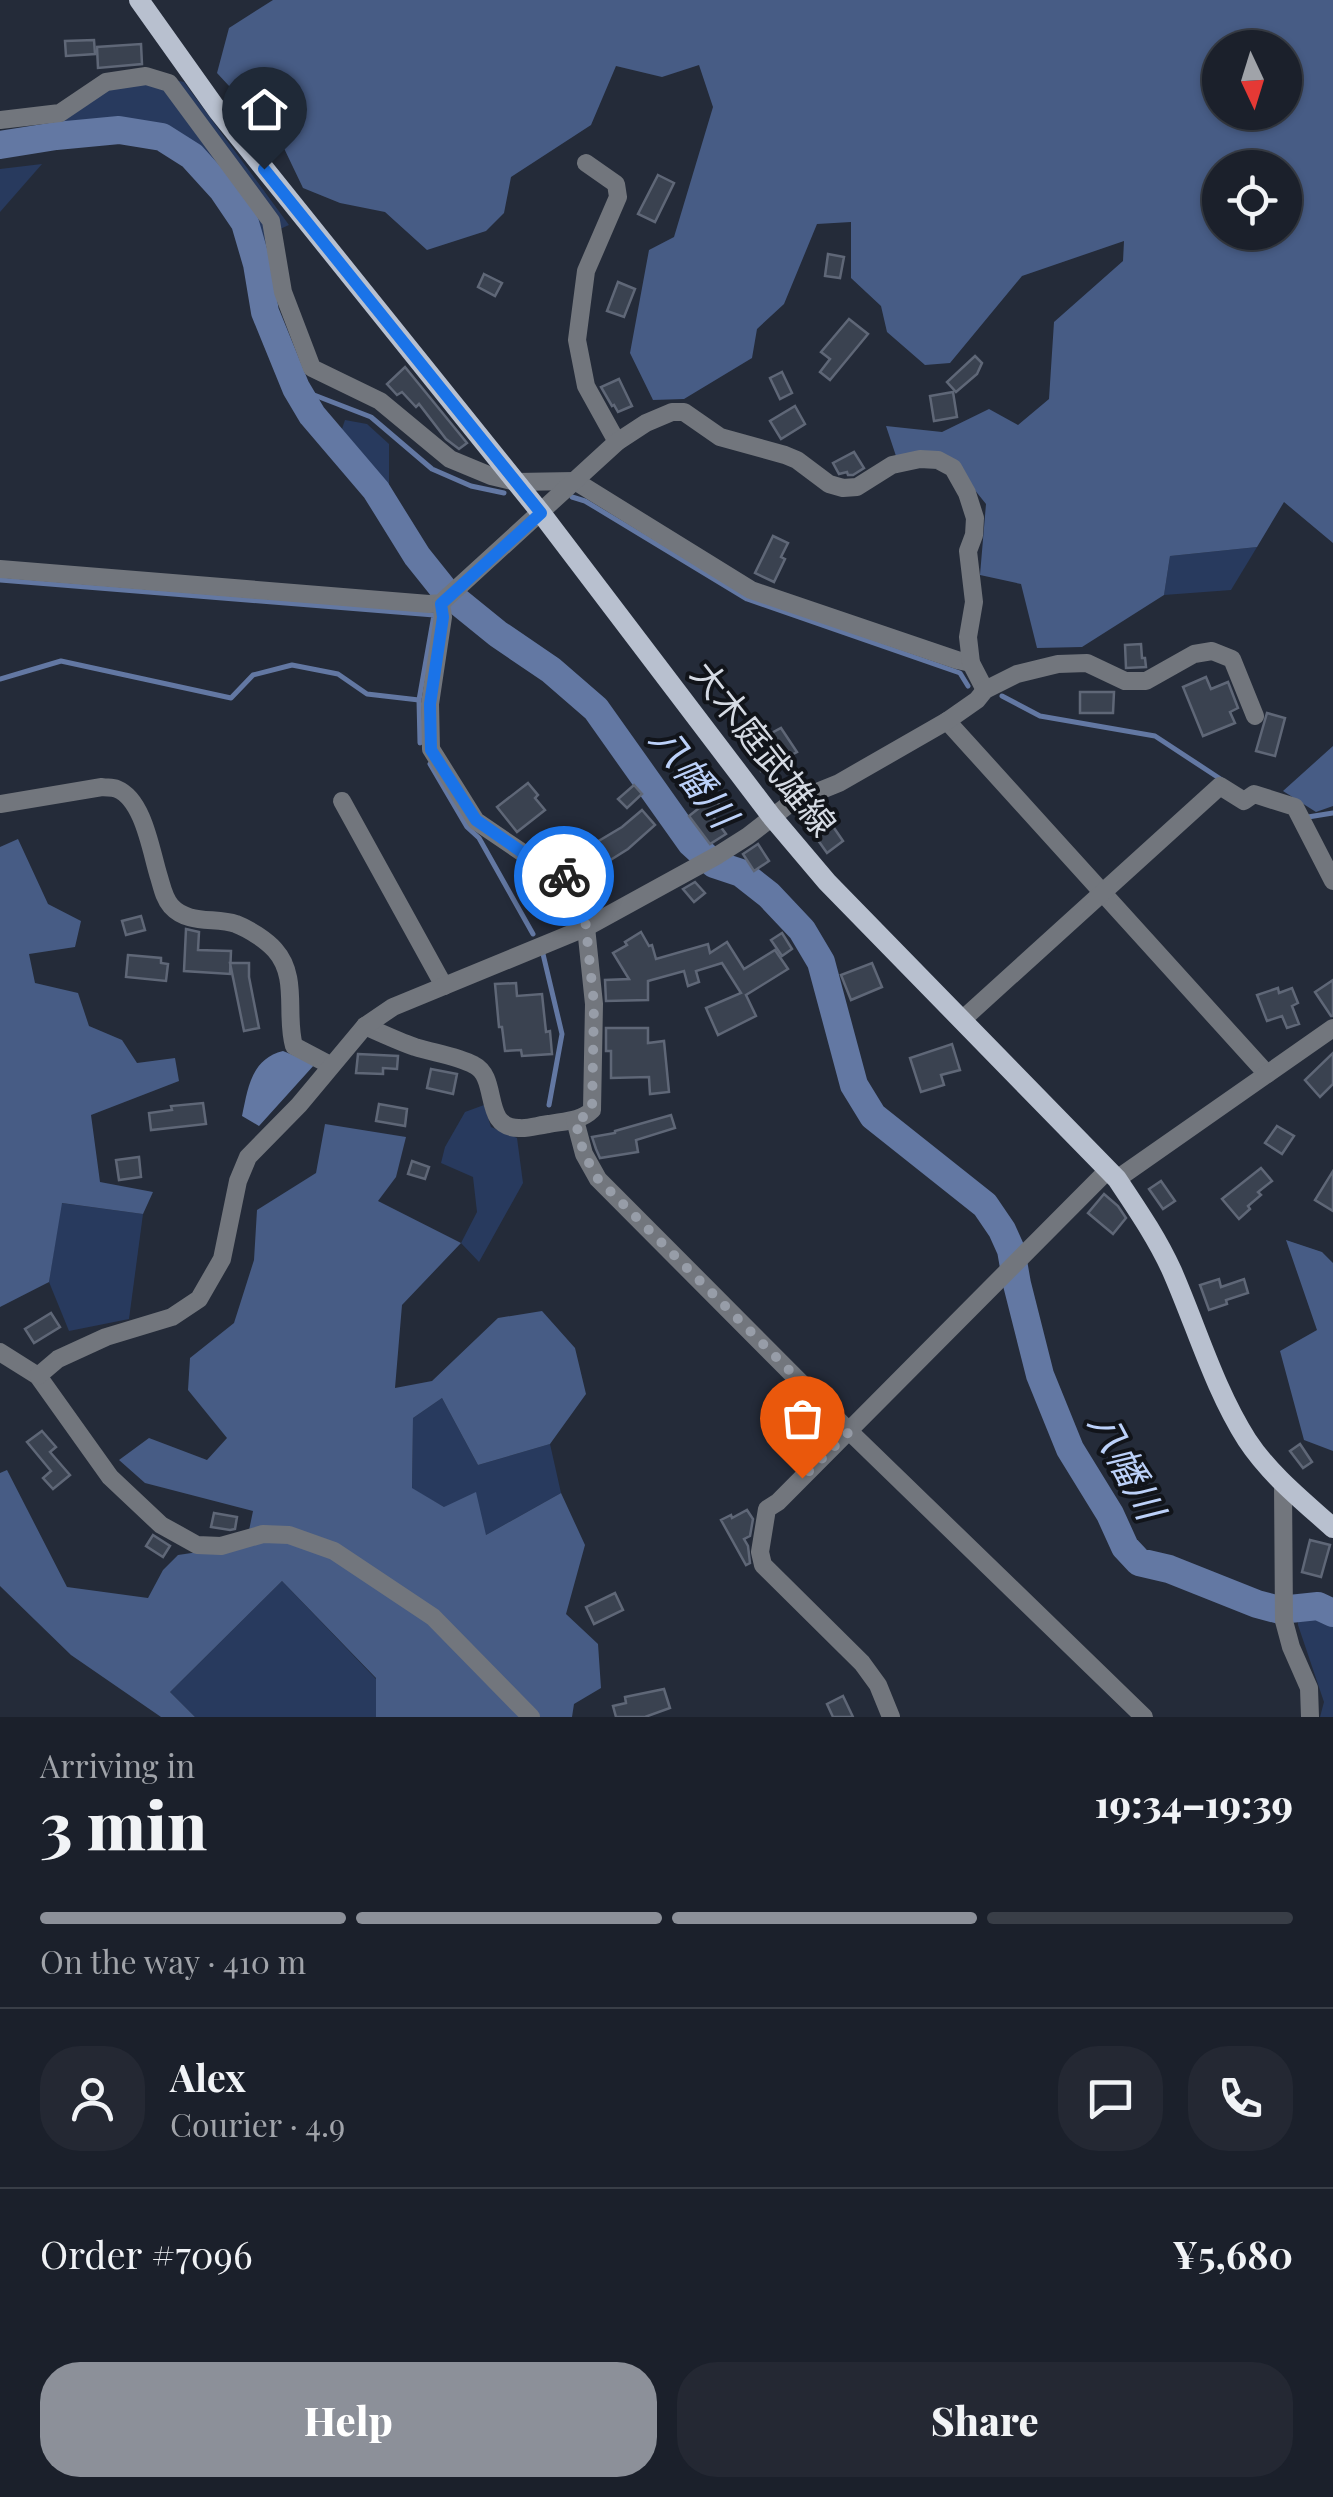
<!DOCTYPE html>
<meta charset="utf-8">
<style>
:root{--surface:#1b202b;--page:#242833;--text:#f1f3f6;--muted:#a0a3a9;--line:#393e47;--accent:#8c9099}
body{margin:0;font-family:"Playfair Display","Noto Sans JP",serif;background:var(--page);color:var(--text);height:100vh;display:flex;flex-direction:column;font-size:38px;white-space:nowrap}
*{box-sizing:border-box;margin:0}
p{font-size:32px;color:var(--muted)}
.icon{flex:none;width:55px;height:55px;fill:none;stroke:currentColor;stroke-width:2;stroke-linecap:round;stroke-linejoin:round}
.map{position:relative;height:1717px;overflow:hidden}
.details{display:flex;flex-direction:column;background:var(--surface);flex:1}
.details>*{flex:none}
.needle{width:65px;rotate:176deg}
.tools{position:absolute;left:1202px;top:30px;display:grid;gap:20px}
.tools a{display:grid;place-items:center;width:100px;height:100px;border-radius:50%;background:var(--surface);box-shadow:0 2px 8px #0004,0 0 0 2px var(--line);font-size:50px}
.pin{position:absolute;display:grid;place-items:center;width:85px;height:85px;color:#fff;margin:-102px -42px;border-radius:50% 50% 50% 0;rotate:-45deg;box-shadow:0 0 10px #0007}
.pin .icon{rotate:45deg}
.courier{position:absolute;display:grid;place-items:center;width:100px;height:100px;margin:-50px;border:8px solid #1a73e8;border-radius:50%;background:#fff;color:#222;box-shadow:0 2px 12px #0007}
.summary em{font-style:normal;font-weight:800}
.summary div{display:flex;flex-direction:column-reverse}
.summary{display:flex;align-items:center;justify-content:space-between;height:170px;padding:0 40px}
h1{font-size:65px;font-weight:800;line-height:75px}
.bar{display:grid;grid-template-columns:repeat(4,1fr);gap:15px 10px;align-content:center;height:120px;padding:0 40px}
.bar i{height:12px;border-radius:8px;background:var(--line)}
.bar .selected{background:var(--accent)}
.bar p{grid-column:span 4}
.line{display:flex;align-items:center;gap:25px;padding:0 40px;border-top:2px solid var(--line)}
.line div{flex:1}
.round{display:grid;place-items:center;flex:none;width:105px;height:105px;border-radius:40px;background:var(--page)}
.action{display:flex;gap:20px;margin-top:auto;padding:20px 40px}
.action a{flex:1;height:115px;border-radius:40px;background:var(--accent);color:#fff;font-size:40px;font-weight:800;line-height:115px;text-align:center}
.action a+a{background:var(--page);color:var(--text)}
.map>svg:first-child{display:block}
.green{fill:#283a5e}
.forest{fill:#475c85;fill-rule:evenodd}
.water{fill:#6378a3}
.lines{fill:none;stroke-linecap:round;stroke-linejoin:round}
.stream{stroke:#6378a3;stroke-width:5}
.river{stroke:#6378a3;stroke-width:28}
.building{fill:#3a4250;stroke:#5f6777;stroke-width:2.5}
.minor{stroke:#72767d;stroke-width:18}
.major{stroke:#b8c0cf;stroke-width:20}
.done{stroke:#979da8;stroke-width:10;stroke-dasharray:0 18}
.route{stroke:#1a73e8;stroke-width:12}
.labels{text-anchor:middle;stroke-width:8;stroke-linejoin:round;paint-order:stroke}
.street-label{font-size:35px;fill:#d5dae3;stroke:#11141a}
.water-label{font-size:38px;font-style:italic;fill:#bcd1f9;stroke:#11141a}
</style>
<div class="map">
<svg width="1333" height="1717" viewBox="0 0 1333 1717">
<rect width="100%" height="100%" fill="#242b39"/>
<g class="green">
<path d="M148,74L184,82L289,225L280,229L289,287H272L264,240L250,207L187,138L152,123L116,120L65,125L57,107Z"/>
<path d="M42,164L0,212V169Z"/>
<path d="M345,420L367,424L389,444V486L342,429Z"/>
<path d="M1257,547L1231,590L1164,595L1170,556Z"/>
<path d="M484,1105L491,1127L517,1138L523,1183L479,1262L461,1243L477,1212L473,1177L441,1163L445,1147L465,1112Z"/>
<path d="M61,1203L143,1214L129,1319L69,1331L49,1282Z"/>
<path d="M442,1398L478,1465L550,1444L561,1493L486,1535L444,1507L412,1489L413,1418Z"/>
<path d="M282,1581L376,1679V1717H195L170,1692Z"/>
<path d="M1321,1594L1333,1604V1717H1320L1324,1702L1298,1625V1596Z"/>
</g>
<g class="forest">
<path d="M273,0H1333V543L1284,502L1257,547L1170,556L1164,595L1082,647L1037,648L1021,584L980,575L986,504L949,458L896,456L886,426L942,432L989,409L1018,425L1049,399L1054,322L1123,261L1124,241L1022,276L950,363L925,365L887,332L881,306L851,278V222L817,224L784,304L757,329L752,358L684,399L653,400L630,353L649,250L674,237L713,107L699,65L662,77L616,66L591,125L511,177L504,213L486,231L427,250L385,212L340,203L303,188L281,142L217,73L229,28ZM1220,48H1285V112H1220ZM1220,168H1285V232H1220Z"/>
<path d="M1333,746V806L1316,812L1283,791Z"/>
<path d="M18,839L48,904L81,921L75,947L29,954L35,983L78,993L89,1026L122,1040L137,1063L175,1058L179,1081L91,1115L100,1182L153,1192L143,1214L62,1203L49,1282L0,1307V847Z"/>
<path d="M325,1124L406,1137L396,1177L378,1201L461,1243L402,1305L395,1388L432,1381L498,1318L542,1311L575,1348L586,1394L550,1444L478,1465L442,1398L413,1418L412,1488L444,1507L476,1492L486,1535L561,1493L585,1545L566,1614L598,1644L601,1688L574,1704L572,1717H376V1678L282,1581L170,1692L195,1717H161L71,1655L0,1586V1473L7,1470L67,1587L148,1598L163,1570L178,1555L246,1545L253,1511L145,1483L119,1460L149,1438L207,1460L227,1438L188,1390L190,1358L234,1323L254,1260L257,1210L316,1173Z"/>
<path d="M1286,1240L1322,1252L1333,1263V1451L1304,1440L1280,1351L1317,1330Z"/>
</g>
<path class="water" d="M283,1051L315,1064L259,1126L242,1116C248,1088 251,1059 283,1051Z"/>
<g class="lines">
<g class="stream">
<path d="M296,388L371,417L432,469L471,486L504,493"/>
<path d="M572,497L585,501L747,599L960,673L968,686"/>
<path d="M0,580L434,615L419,700L420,743"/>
<path d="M0,679L61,661L231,698L253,675L292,665L338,674L367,694L419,700"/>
<path d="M1002,696L1040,716L1155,736L1222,780"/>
<path d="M430,764L467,827L479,838L533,934"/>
<path d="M1308,817L1333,813"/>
<path d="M543,954L562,1034L549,1105"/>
</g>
<path class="river" d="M0,145L56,136L119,130L162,137L192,156L222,189L245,223L257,264L265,312L296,388L312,415L376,490L417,556L445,591L498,634L551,670L596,709L691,843L714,864L741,873L769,895L802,930L821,962L854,1085L873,1116L985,1205L1002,1230L1011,1250L1017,1284L1040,1375L1070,1449L1110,1514L1125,1547L1139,1562L1169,1569L1257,1604L1280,1610L1318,1606L1333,1613"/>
</g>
<g class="building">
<path d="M94,40L95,54L66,56L65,41Z"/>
<path d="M141,44L142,64L98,68L97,47Z"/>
<path d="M658,175L674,183L655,222L638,214Z"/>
<path d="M828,254L844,257L840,278L825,276Z"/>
<path d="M484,274L502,283L495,296L478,287Z"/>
<path d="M618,282L635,289L624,317L607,311Z"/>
<path d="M849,319L868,334L830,380L820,372L830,359L821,352Z"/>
<path d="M975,356L982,363L977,374L956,392L947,382Z"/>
<path d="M405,367L467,443L459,449L446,439L419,404L416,407L402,392L397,395L387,384Z"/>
<path d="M782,372L792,393L780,399L770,378Z"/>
<path d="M619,379L632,406L618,412L614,405L612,406L601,387Z"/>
<path d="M953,392L957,417L934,421L930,396Z"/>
<path d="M795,406L805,424L781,439L770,421Z"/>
<path d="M854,452L864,468L853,475H848L847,472L839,474L833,463Z"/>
<path d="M773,536L788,543L781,557L785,559L774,582L755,573Z"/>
<path d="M1141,644L1142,658H1145L1146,667L1126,668L1125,645Z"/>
<path d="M1206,677L1211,689L1228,682L1238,708L1230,712L1235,723L1203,736L1183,687Z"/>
<path d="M1080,692H1114L1113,713H1080Z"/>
<path d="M1267,713L1285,718L1275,756L1256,751Z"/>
<path d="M781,728L797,752L761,771L747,746Z"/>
<path d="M528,783L538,795L535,798L545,810L517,832L497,807Z"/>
<path d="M634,785L642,794L627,808L618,799Z"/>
<path d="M713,797L721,807L711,814L726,834L710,844L689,816Z"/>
<path d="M811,809L814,813L821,809L843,841L827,853L801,816Z"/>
<path d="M642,810L655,825L628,849L604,864L592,845L622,827Z"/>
<path d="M758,844L769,861L754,871L743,854Z"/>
<path d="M695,882L705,893L694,902L683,889Z"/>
<path d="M141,916L145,930L126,935L122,921Z"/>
<path d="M186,929L199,932L198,950L231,951L230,974L184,971Z"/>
<path d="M641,932L649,946L652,945L656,959L708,944L710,953L727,942L744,969L775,950L788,969L746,995L756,1016L718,1035L706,1008L741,993L722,963L696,971L699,982L688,986L684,971L648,981V1000L606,1001L605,980L629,979L613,953L627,945L625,942Z"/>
<path d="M782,933L792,949L782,956L771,940Z"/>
<path d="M128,955L161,958V963L168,964L166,981L126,977Z"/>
<path d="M230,963H249V977L259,1028L244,1031Z"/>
<path d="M872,963L882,987L851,1000L841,975Z"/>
<path d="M1333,980V1016H1331L1315,992Z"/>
<path d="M516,983L517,996L542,994L546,1032L550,1031L552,1054L522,1056L521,1050L505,1051L502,1027H499L495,984Z"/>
<path d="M1278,988L1279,993L1292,988L1298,1003L1292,1006L1299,1024L1287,1028L1282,1016L1267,1021L1257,995Z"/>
<path d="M606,1028H648V1043L664,1041L669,1092L650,1094L649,1077L611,1078V1051H606Z"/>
<path d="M952,1044L960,1070L941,1075L944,1085L921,1092L910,1058Z"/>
<path d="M1333,1053V1084L1320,1097L1305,1080Z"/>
<path d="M358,1054L398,1056L397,1069L383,1068V1074L356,1073Z"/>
<path d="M431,1069L457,1074L453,1094L427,1088Z"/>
<path d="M203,1103L206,1124L151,1130L149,1113L172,1110L171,1106Z"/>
<path d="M379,1104L407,1109L405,1126L376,1121Z"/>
<path d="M671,1115L675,1128L636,1140L638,1152L600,1158L596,1149L592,1137L615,1133V1131Z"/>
<path d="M1277,1126L1294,1136L1282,1154L1265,1143Z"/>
<path d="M139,1157L141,1177L119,1180L116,1160Z"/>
<path d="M412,1161L429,1167L425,1179L408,1174Z"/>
<path d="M1261,1168L1272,1181L1258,1192L1261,1195L1248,1206L1250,1209L1239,1219L1222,1199Z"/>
<path d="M1333,1171V1211L1315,1200Z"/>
<path d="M1161,1181L1175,1201L1163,1209L1149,1189Z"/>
<path d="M1104,1194L1118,1206L1126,1218L1113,1234L1088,1213Z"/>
<path d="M1219,1279L1221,1287L1244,1279L1248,1293L1226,1300L1227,1304L1209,1310L1200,1285Z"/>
<path d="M51,1313L60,1327L34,1343L25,1329Z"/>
<path d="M42,1431L56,1447L50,1452L70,1475L53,1489L43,1478L51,1471L27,1442Z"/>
<path d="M1300,1444L1312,1462L1303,1468L1290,1451Z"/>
<path d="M747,1510L753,1519L750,1536L744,1539L748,1546L750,1563L746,1565L721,1520L731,1515L732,1518Z"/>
<path d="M214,1513L237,1517L235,1529L230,1530L211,1527Z"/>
<path d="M153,1535L170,1546L163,1557L146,1546Z"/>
<path d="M1310,1540L1330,1545L1321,1577L1302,1572Z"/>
<path d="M615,1593L623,1610L594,1624L586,1607Z"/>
<path d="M664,1689L670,1708L645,1717H616L613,1706L626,1703L625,1697Z"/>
<path d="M843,1696L853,1717H833L827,1704Z"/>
</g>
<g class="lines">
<g class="minor">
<path d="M0,120L60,113L106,82L146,76L169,83L271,221L283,292L312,368L380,401L450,459L491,476L516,482L575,481L751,590L957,660L971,663"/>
<path d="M586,163L616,184L618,197L586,271L577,340L586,386L617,442"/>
<path d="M0,569L429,604L441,603L617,442L646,423L672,412H684L720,437L785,455L797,460L829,484L843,488L857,487L892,465L920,459L938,460L953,468L967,493L975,518L974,535L968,551L974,602L968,637L971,663L985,690"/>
<path d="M947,721L1267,1074"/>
<path d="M342,801L444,986"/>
<path d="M0,804L102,787C107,788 112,787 117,789C144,800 151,852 159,877C162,887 164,898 171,906C188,925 215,917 236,924C249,929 266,940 275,950C299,977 285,1015 294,1046L330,1065"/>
<path d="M962,1020L1220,786L1244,801L1254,794L1295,807L1333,881"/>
<path d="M365,1026C381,1033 398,1041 415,1047C434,1053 457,1056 474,1065C500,1078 481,1128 519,1128C528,1129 539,1125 549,1124C565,1121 581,1121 592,1110L594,1004L584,908L556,864L526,855L476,821L431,749L430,704L443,617L441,603"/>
<path d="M575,1120L584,1154L598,1179L849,1431L1144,1717"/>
<path d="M1117,1179L1333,1028"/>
<path d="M0,1352L38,1376L110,1477L161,1525L197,1545L221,1546L263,1534L289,1535L334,1551L433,1617L531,1717"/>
<path d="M38,1376L58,1359L106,1337L172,1317L199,1299L222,1259L238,1181L248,1157L299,1105L365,1026L393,1007L585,928L718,855L748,836L792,802L839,783L947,721L977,700L985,690L1017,674L1058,664L1087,663L1125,681H1146L1194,654L1212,651L1232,659L1255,716"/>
<path d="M1283,1484L1284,1621L1291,1647L1309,1688L1310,1717"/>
<path d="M891,1717L878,1685L862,1663L763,1565L760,1552L767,1509L778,1502L1108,1170"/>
</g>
<path class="major" d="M139,0L218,111L541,513L772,817L827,882L1117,1179C1137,1209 1157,1238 1172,1271C1197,1328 1214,1388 1247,1440C1270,1475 1303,1501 1333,1528"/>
</g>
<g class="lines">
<path class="done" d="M564,876L584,908L594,1004L592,1110L586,1116L575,1120L584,1154L598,1179L850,1431L802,1478"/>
<path class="route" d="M264,169L541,513L441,604L443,617L430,704L431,750L476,820L526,855L556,864L564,876"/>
</g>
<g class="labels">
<g class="street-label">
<text transform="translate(763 749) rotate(52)" y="12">大木庭武雄線</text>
</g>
<g class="water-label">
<text transform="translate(693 777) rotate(53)" y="13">八幡川</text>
<text transform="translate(1126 1466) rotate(62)" y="13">八幡川</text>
</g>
</g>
</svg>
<div class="tools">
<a><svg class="needle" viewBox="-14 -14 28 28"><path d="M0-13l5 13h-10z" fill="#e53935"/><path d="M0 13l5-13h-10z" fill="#a0a3a9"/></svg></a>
<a><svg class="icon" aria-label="locate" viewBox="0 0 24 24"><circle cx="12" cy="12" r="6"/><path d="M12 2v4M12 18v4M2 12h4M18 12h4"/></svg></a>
</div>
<div class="pin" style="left:802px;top:1478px;background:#ea580c"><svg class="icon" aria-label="bag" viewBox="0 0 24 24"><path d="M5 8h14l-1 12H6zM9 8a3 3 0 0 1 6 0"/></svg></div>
<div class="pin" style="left:264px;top:169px;background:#1f2937"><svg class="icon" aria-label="home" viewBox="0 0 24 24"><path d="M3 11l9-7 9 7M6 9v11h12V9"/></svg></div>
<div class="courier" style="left:564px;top:876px"><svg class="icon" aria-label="bike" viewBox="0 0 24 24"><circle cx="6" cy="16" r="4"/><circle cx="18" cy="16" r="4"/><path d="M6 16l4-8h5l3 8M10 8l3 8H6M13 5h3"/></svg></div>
</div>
<section class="details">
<div class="summary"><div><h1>3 min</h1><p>Arriving in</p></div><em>19:34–19:39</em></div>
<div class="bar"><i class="selected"></i><i class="selected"></i><i class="selected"></i><i></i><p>On the way · 410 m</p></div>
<div class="line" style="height:180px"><a class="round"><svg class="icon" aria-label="person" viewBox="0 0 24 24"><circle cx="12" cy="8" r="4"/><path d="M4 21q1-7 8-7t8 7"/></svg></a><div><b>Alex</b><p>Courier · 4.9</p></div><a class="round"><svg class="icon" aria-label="chat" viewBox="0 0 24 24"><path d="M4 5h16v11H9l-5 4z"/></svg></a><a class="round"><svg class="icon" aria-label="phone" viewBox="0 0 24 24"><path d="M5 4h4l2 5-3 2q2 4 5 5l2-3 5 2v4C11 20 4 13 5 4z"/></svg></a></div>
<div class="line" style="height:130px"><div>Order #7096</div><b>¥5,680</b></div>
<div class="action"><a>Help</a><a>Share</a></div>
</section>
